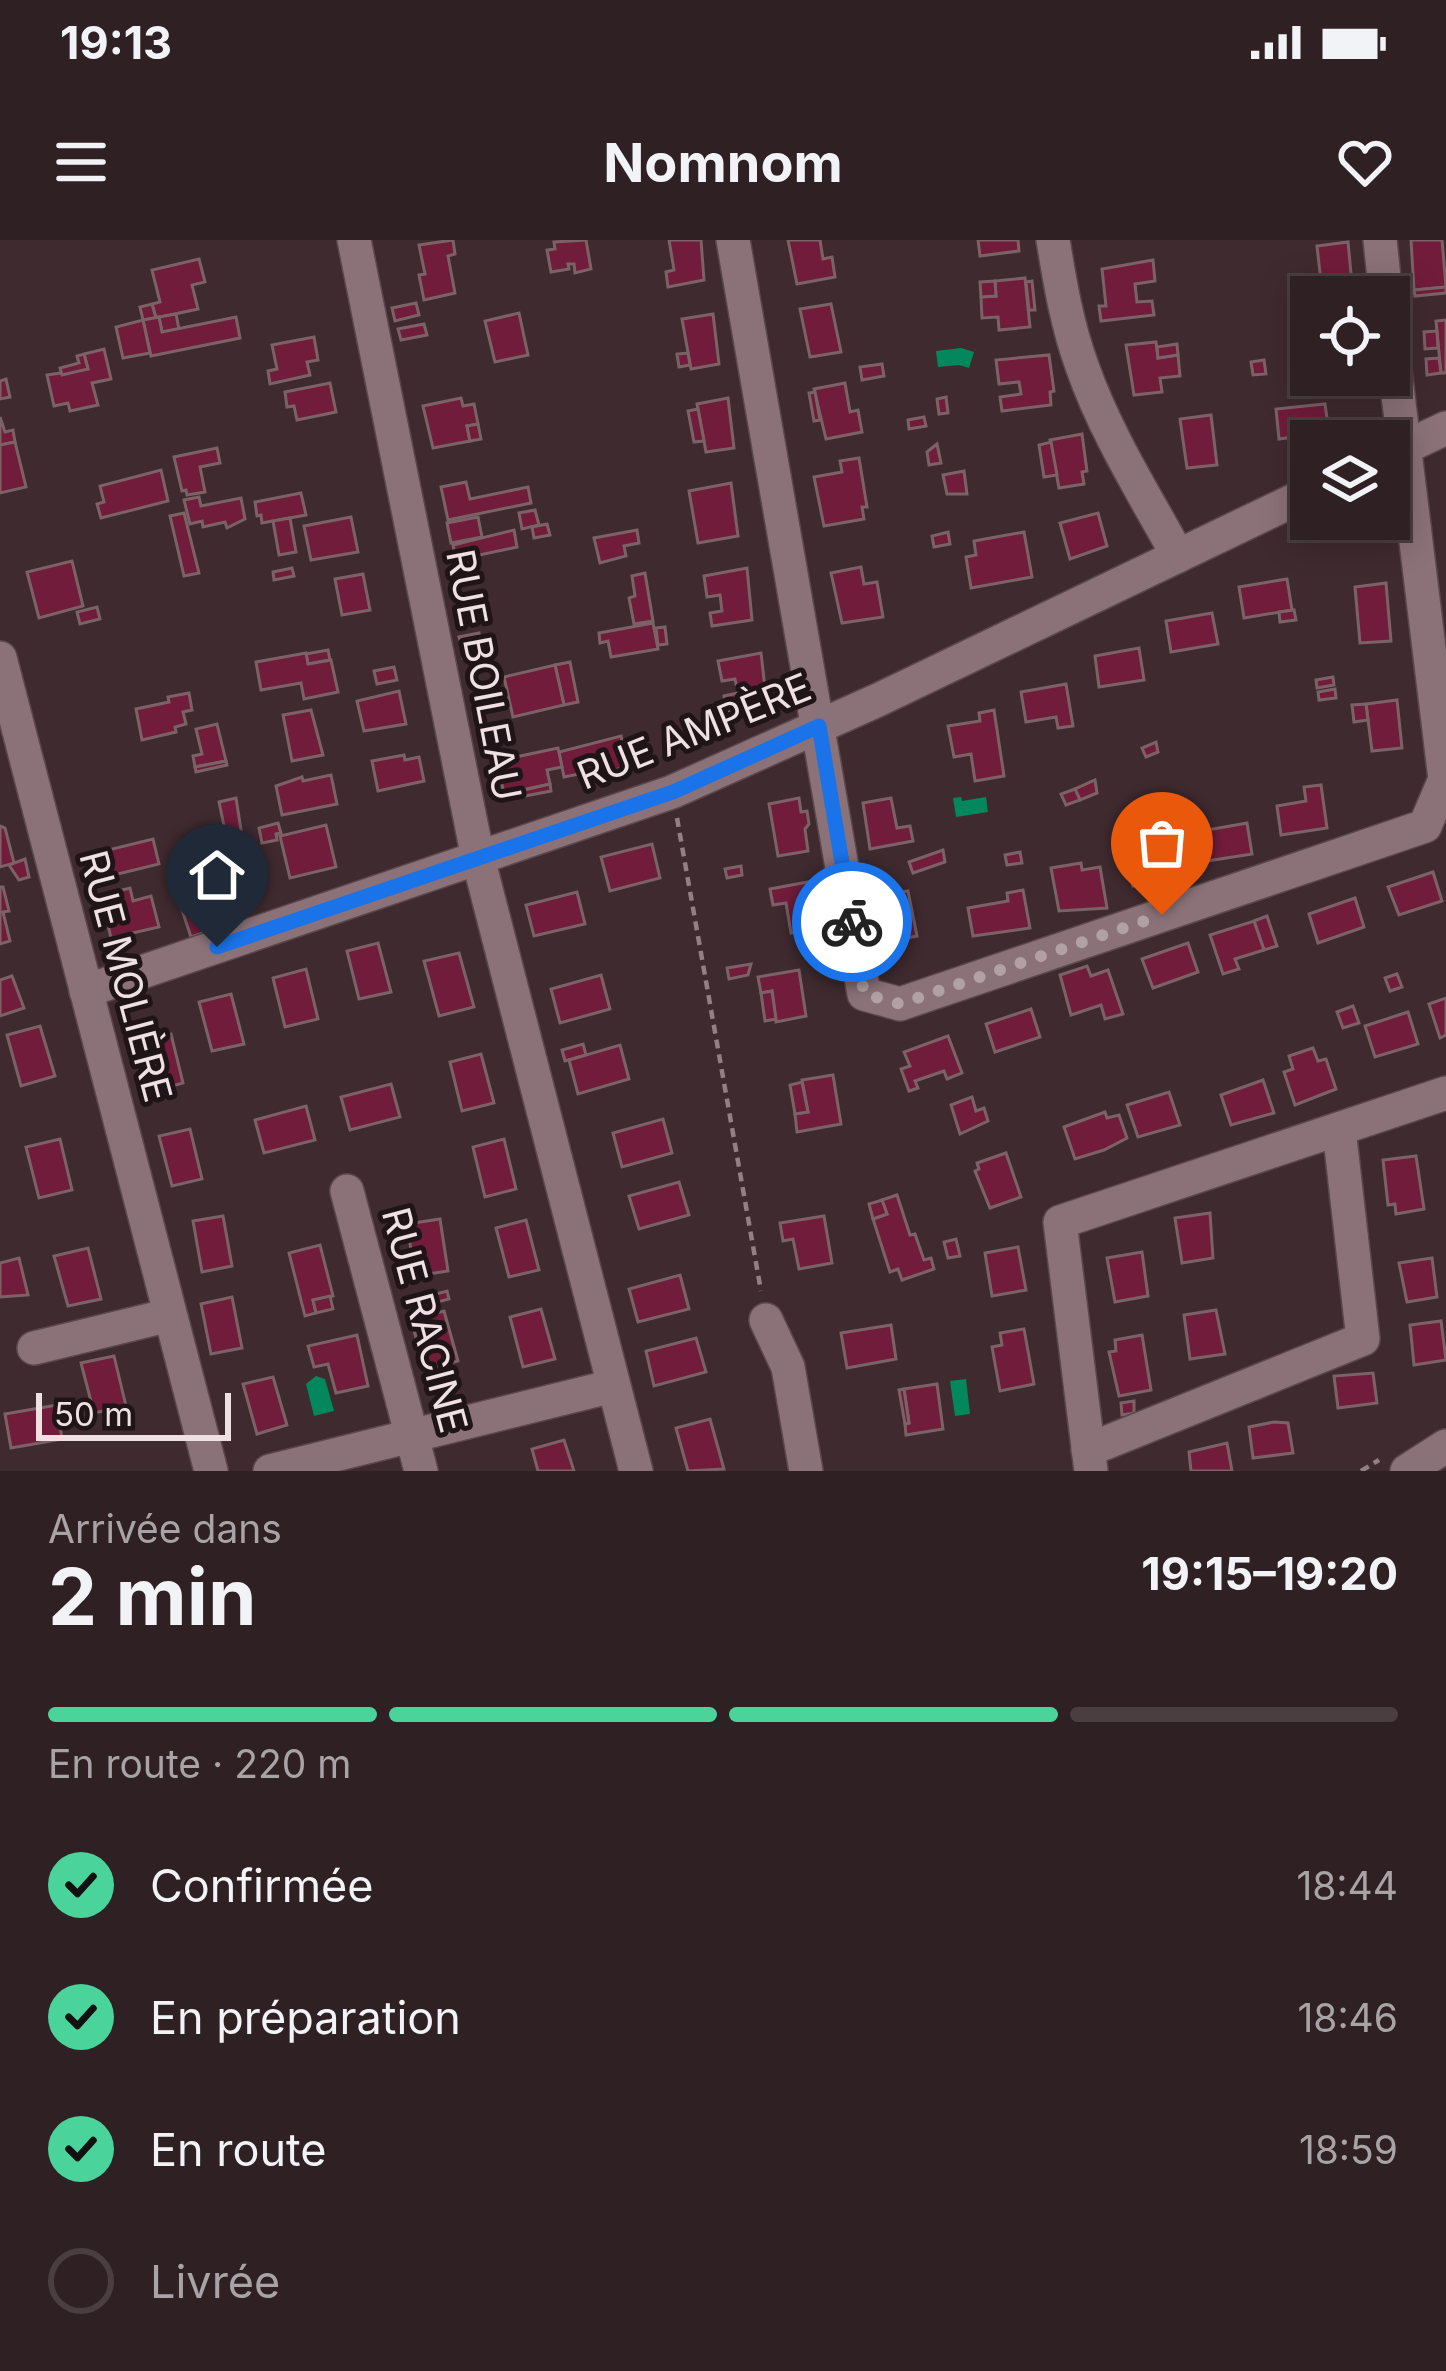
<!DOCTYPE html>
<html lang="fr">
<meta charset="utf-8">
<style>
:root{--surface:#2f2023;--page:#3b2d30;--text:#f1f3f6;--muted:#a7a3a6;--line:#4a3e41;--accent:#4ad49c}
body{margin:0;font-family:Inter,sans-serif;background:var(--page);color:var(--text);height:100vh;display:flex;flex-direction:column;font-size:45px;white-space:nowrap}
*{box-sizing:border-box;margin:0}
p{font-size:39px;color:var(--muted)}
.icon{flex:none;width:66px;height:66px;fill:none;stroke:currentColor;stroke-width:2;stroke-linecap:round;stroke-linejoin:round}
.map{position:relative;height:1231px;overflow:hidden}
.details{display:flex;flex-direction:column;background:var(--surface);flex:1}
.details>*{flex:none}
.buttons{position:absolute;left:1290px;top:36px;display:grid;gap:24px}
.buttons a{display:grid;place-items:center;width:120px;height:120px;border-radius:0px;background:var(--surface);box-shadow:0 6px 30px #0003,0 0 0 3px var(--line);font-size:60px}
.scale{position:absolute;left:36px;bottom:30px;width:195px;box-sizing:border-box;padding-left:12px;border:6px solid #efe0e3;border-top:0;font-size:33px;line-height:42px;white-space:nowrap;color:#efe0e3;-webkit-text-stroke:9px #1f1518;paint-order:stroke}
.pin{position:absolute;display:grid;place-items:center;width:102px;height:102px;color:#fff;margin:-123px -51px;border-radius:50% 50% 50% 0;rotate:-45deg;box-shadow:0 0 12px #0007}
.pin .icon{rotate:45deg}
.courier{position:absolute;display:grid;place-items:center;width:120px;height:120px;margin:-60px;border:9px solid #1a73e8;border-radius:50%;background:#fff;color:#222;box-shadow:0 3px 15px #0007}
.overview em{font-style:normal;font-weight:700}
.overview div{display:flex;flex-direction:column-reverse}
.overview{display:flex;align-items:center;justify-content:space-between;height:204px;padding:0 48px}
h1{font-size:78px;font-weight:700;line-height:90px}
.bar{display:grid;grid-template-columns:repeat(4,1fr);gap:18px 12px;align-content:center;height:144px;padding:0 48px}
.bar i{height:15px;border-radius:9px;background:var(--line)}
.bar .current{background:var(--accent)}
.bar p{grid-column:span 4}
ol{padding:0 48px;list-style:none}
li{display:flex;align-items:center;gap:36px;height:132px}
li p{margin-inline-start:auto}
li .icon{padding:12px;border-radius:50%;background:var(--accent);color:#111;stroke-width:4}
li:last-child{color:var(--muted)}
li i{width:66px;height:66px;border:6px solid var(--line);border-radius:50%}
.status{display:flex;justify-content:space-between;align-items:center;height:84px;padding:0 60px;background:var(--surface);direction:ltr}
.status svg{height:33px;fill:currentColor}
header{display:flex;justify-content:space-between;align-items:center;height:156px;padding:0 48px;background:var(--surface);font-size:54px;font-weight:700}
.map>svg:first-child{display:block}
.water{fill:#03885e}
.building{fill:#711c3a;stroke:#7a6267;stroke-width:3}
.lines{fill:none;stroke-linecap:round;stroke-linejoin:round}
.minor-casing{stroke:#5a484c;stroke-width:36}
.path{stroke:#928084;stroke-width:4.5;stroke-dasharray:9 6;stroke-linecap:butt}
.minor{stroke:#8b7278;stroke-width:33}
.done{stroke:#b1a0a4;stroke-width:12;stroke-dasharray:0 21.6}
.route{stroke:#1a73e8;stroke-width:15}
.labels{text-anchor:middle;stroke-width:10;stroke-linejoin:round;paint-order:stroke}
.street-label{font-size:39px;fill:#efe0e3;stroke:#1f1518}
</style>
<div class="status"><b>19:13</b><svg viewBox="0 0 49 12"><path d="M0 12V9h3v3zM5 12V6h3v6zM10 12V3h3v9zM15 12V0h3v12zM26 1h20v11H26zM47 4h2v5h-2z"/></svg></div>
<header><svg class="icon" aria-label="menu" viewBox="0 0 24 24"><path d="M4 6h16M4 12h16M4 18h16"/></svg>Nomnom<svg class="icon" aria-label="heart" viewBox="0 0 24 24"><path d="M12 20l-8-8c-3-5 5-10 8-4 3-6 11-1 8 4z"/></svg></header>
<div class="map">
<svg width="1446" height="1231" viewBox="0 0 1446 1231">
<rect width="100%" height="100%" fill="#3f2a2f"/>
<g class="water">
<path d="M961,108L974,112L969,128L959,125L938,127L936,111Z"/>
<path d="M961,557L962,561L986,557L988,572L956,577L953,558Z"/>
<path d="M316,1136L325,1139L334,1171L314,1176L306,1144Z"/>
<path d="M966,1139L970,1174L955,1176L950,1141Z"/>
</g>
<g class="building">
<path d="M453,0L455,14L448,16L455,53L424,60L419,35L425,34L419,5Z"/>
<path d="M586,0L591,29L575,33L574,24H568L569,29L551,32L547,10L555,9L554,2Z"/>
<path d="M669,0H701L704,40L668,47L666,32L674,30Z"/>
<path d="M788,0H820L823,19L832,17L835,37L797,44Z"/>
<path d="M978,0H1018L1019,11L980,16Z"/>
<path d="M1411,0H1442L1446,47L1414,50Z"/>
<path d="M1348,2L1353,54L1307,59L1306,44L1321,42L1317,6Z"/>
<path d="M199,19L205,42L192,45L198,69L156,78L152,64L160,62L152,30Z"/>
<path d="M1153,20L1155,41L1135,44L1137,62L1152,61L1154,75L1101,81L1099,66H1106L1102,29Z"/>
<path d="M1025,38L1030,87L999,90L998,77L982,78L981,57L996,56L995,41Z"/>
<path d="M995,41L996,56L981,57L980,42Z"/>
<path d="M1032,41L1035,70H1029L1026,42Z"/>
<path d="M1446,47V53L1415,56L1414,50Z"/>
<path d="M416,63L419,75L395,81L392,68Z"/>
<path d="M152,64L156,78L143,80L140,67Z"/>
<path d="M831,64L841,112L810,117L800,69Z"/>
<path d="M519,73L528,115L495,122L485,81Z"/>
<path d="M176,74L179,89L162,92L159,77Z"/>
<path d="M713,74L719,124L691,129L682,79Z"/>
<path d="M159,77L162,92L236,77L240,98L151,116L143,80Z"/>
<path d="M143,80L150,113L123,118L116,87Z"/>
<path d="M1446,80V133H1441L1436,81Z"/>
<path d="M424,84L427,95L401,100L398,89Z"/>
<path d="M1437,91L1438,108L1425,109L1424,92Z"/>
<path d="M314,97L318,120L307,122L310,135L270,144L268,131L277,129L272,105Z"/>
<path d="M1156,102L1158,118L1178,115L1180,136L1160,138L1162,152L1134,155L1126,105Z"/>
<path d="M1177,104L1178,115L1158,118L1157,107Z"/>
<path d="M104,109L111,139L92,143L98,165L70,171L68,163L54,166L47,135L88,129L84,114Z"/>
<path d="M688,113L690,125L679,127L677,114Z"/>
<path d="M84,114L88,129L62,135L60,128L79,123L77,116Z"/>
<path d="M1049,115L1054,151L1050,152L1051,165L1002,171L1000,157L1021,154L1019,142L999,144L996,120Z"/>
<path d="M1439,118L1441,133L1427,135L1426,119Z"/>
<path d="M1264,120L1266,134L1253,135L1251,122Z"/>
<path d="M882,124L884,136L862,140L860,127Z"/>
<path d="M6,139L10,157L0,159V141Z"/>
<path d="M330,143L336,172L297,180L294,166L287,167L285,152Z"/>
<path d="M845,143L850,172L858,170L862,192L826,199L814,149Z"/>
<path d="M815,152L820,180L814,181L809,153Z"/>
<path d="M946,157L948,173L939,174L937,159Z"/>
<path d="M461,158L463,166L474,164L478,184L467,186L470,201L433,208L423,166Z"/>
<path d="M728,158L734,208L706,212L697,164Z"/>
<path d="M1325,164L1329,192L1279,199L1276,169Z"/>
<path d="M698,169L704,201L694,202L688,171Z"/>
<path d="M1211,175L1217,225L1187,228L1180,179Z"/>
<path d="M0,177L5,192L13,190L15,202L0,205Z"/>
<path d="M924,177L926,186L909,189L908,180Z"/>
<path d="M478,184L481,199L470,201L467,186Z"/>
<path d="M1082,194L1087,231L1082,232L1084,244L1059,248L1050,200Z"/>
<path d="M15,202L26,247L0,253V205Z"/>
<path d="M1051,202L1057,235L1044,237L1039,205Z"/>
<path d="M937,204L941,223L929,225L927,212Z"/>
<path d="M217,208L220,223L200,227L205,252L187,255L186,250L182,251L174,217Z"/>
<path d="M859,218L867,267H862L864,279L824,286L814,237L842,232L840,221Z"/>
<path d="M161,230L168,261L101,278L97,264L104,262L100,246Z"/>
<path d="M964,231L967,254H947L943,235Z"/>
<path d="M466,242L470,259L528,247L531,263L448,280L441,247Z"/>
<path d="M731,243L738,296L698,303L689,251Z"/>
<path d="M301,253L306,275L262,283L261,275L257,276L255,262Z"/>
<path d="M199,257L201,266L241,258L245,279L227,288L225,282L203,287L202,281L190,284L184,260Z"/>
<path d="M535,270L539,285L522,289L519,273Z"/>
<path d="M184,273L199,333L184,336L170,276Z"/>
<path d="M1098,273L1107,306L1070,319L1060,283Z"/>
<path d="M351,277L358,312L311,320L304,286Z"/>
<path d="M478,277L482,297L451,303L447,283Z"/>
<path d="M290,278L296,312L279,315L273,281Z"/>
<path d="M547,284L550,295L534,298L532,287Z"/>
<path d="M514,290L517,307L456,320L453,305Z"/>
<path d="M637,290L639,303L624,306L626,316L600,323L594,298Z"/>
<path d="M948,292L950,304L934,307L932,296Z"/>
<path d="M1024,292L1032,337L971,348L966,317L976,315L974,301Z"/>
<path d="M72,321L83,366L39,378L27,332Z"/>
<path d="M861,327L864,344L877,342L883,377L842,383L831,333Z"/>
<path d="M292,328L294,336L274,340L273,332Z"/>
<path d="M747,328L752,380L712,386L710,373L722,371L720,355L707,357L704,336Z"/>
<path d="M645,333L653,381L634,384L629,358L635,356L632,336Z"/>
<path d="M363,334L370,370L342,375L335,339Z"/>
<path d="M1287,339L1292,370L1244,378L1239,347Z"/>
<path d="M1386,343L1391,401L1360,403L1355,347Z"/>
<path d="M97,367L100,379L80,384L77,372Z"/>
<path d="M1294,370L1296,380L1280,382L1279,372Z"/>
<path d="M1212,373L1218,404L1171,412L1166,381Z"/>
<path d="M653,383L658,409L611,417L608,401L600,403L599,393Z"/>
<path d="M665,387L667,404L658,405L656,388Z"/>
<path d="M479,393L481,403L462,407L459,397Z"/>
<path d="M481,403L483,413L463,418L462,407Z"/>
<path d="M1139,408L1144,440L1099,447L1095,416Z"/>
<path d="M328,410L330,420L308,424L306,414Z"/>
<path d="M306,413L308,424L331,420L338,452L304,459L301,443L261,450L256,422Z"/>
<path d="M761,413L767,465L726,472L724,456L738,453L735,439L722,441L718,421Z"/>
<path d="M570,422L578,462L564,465L555,425Z"/>
<path d="M555,425L564,465L513,477L504,437Z"/>
<path d="M394,427L397,440L377,444L374,431Z"/>
<path d="M1333,437L1334,445L1317,448L1316,440Z"/>
<path d="M1066,444L1073,486L1058,488L1056,477L1026,482L1021,452Z"/>
<path d="M1335,449L1336,458L1319,460L1318,452Z"/>
<path d="M399,451L406,484L364,491L357,461Z"/>
<path d="M189,453L192,470L183,472L186,484L175,487L176,492L142,500L136,469L169,462L168,457Z"/>
<path d="M1397,460L1402,508L1372,511L1366,464Z"/>
<path d="M1366,464L1368,480L1354,482L1352,465Z"/>
<path d="M311,470L323,515L292,521L283,475Z"/>
<path d="M994,470L1004,536L975,541L971,514L954,517L948,486L980,481L979,473Z"/>
<path d="M217,484L226,521L195,527L193,516L202,514L196,489Z"/>
<path d="M621,496L627,527L580,538L579,534L564,537L559,512Z"/>
<path d="M1156,502L1158,512L1146,517L1142,508Z"/>
<path d="M558,508L562,527L547,530L550,544L504,554L497,521Z"/>
<path d="M404,515L405,520L419,517L424,541L378,551L372,521Z"/>
<path d="M226,521L227,525L196,532L195,527Z"/>
<path d="M331,535L337,564L282,575L276,546L302,537L303,541Z"/>
<path d="M1095,540L1097,553L1080,560L1075,549Z"/>
<path d="M550,544L551,551L525,556L524,550Z"/>
<path d="M1321,545L1327,588L1281,595L1277,566L1306,561L1304,547Z"/>
<path d="M1075,549L1080,560L1066,565L1061,554Z"/>
<path d="M236,558L241,590L217,596L215,588L224,586L219,562Z"/>
<path d="M799,558L801,572L807,571L809,584L805,589L808,611L778,616L769,564Z"/>
<path d="M891,558L897,588L910,586L913,601L870,609L863,563Z"/>
<path d="M278,583L281,593L276,594L277,600L262,603L259,588Z"/>
<path d="M1247,583L1252,614L1207,621L1202,591Z"/>
<path d="M326,585L336,627L290,638L280,596Z"/>
<path d="M0,586L5,588L14,623L0,627Z"/>
<path d="M1171,586L1179,635L1133,646L1128,616L1157,610L1153,589Z"/>
<path d="M153,599L159,624L114,635L108,610Z"/>
<path d="M652,604L660,638L610,651L601,617Z"/>
<path d="M943,610L945,622L913,633L909,622Z"/>
<path d="M1020,612L1022,623L1007,625L1005,615Z"/>
<path d="M25,619L29,637L19,640L9,625Z"/>
<path d="M1081,623L1082,630L1100,627L1107,668L1059,671L1051,628Z"/>
<path d="M741,626L742,635L727,638L725,629Z"/>
<path d="M1433,632L1442,661L1399,675L1388,647Z"/>
<path d="M192,640L198,655L221,646L227,662L209,668L217,688L191,697L174,646Z"/>
<path d="M813,641L821,688L791,693L786,663L773,665L770,649Z"/>
<path d="M0,647H3L9,671L3,672L10,701L0,704Z"/>
<path d="M130,648L133,661L151,656L159,687L111,698L104,668L109,666L106,654Z"/>
<path d="M1023,650L1030,688L973,696L968,668L1008,661L1007,653Z"/>
<path d="M908,651L917,696L887,702L879,656Z"/>
<path d="M577,652L585,684L534,696L526,665Z"/>
<path d="M1355,658L1364,687L1318,703L1309,674Z"/>
<path d="M1267,676L1277,706L1264,710L1254,681Z"/>
<path d="M1254,681L1264,710L1235,719L1239,729L1223,734L1210,695Z"/>
<path d="M378,703L391,752L359,759L347,711Z"/>
<path d="M1188,703L1198,732L1153,748L1142,719Z"/>
<path d="M459,713L474,767L439,776L424,721Z"/>
<path d="M751,724L748,735L729,739L727,728Z"/>
<path d="M1087,726L1091,736L1108,730L1123,774L1105,779L1101,765L1071,775L1060,735Z"/>
<path d="M306,729L318,779L285,787L273,738Z"/>
<path d="M799,730L806,776L776,782L772,751L761,753L758,737Z"/>
<path d="M1397,734L1402,747L1390,751L1385,738Z"/>
<path d="M601,735L610,769L560,783L551,749Z"/>
<path d="M12,736L24,768L0,776V740Z"/>
<path d="M772,751L776,779L765,781L761,753Z"/>
<path d="M231,754L244,804L212,811L199,762Z"/>
<path d="M1446,758V795L1440,798L1429,764Z"/>
<path d="M1353,766L1359,783L1343,788L1337,772Z"/>
<path d="M1031,769L1040,797L995,812L986,784Z"/>
<path d="M1408,772L1418,804L1375,817L1365,786Z"/>
<path d="M40,786L55,836L21,846L7,795Z"/>
<path d="M171,794L183,843L152,852L139,803Z"/>
<path d="M948,796L962,833L947,839L944,831L915,841L918,848L909,851L901,829L910,826L904,812Z"/>
<path d="M583,804L586,815L565,821L562,810Z"/>
<path d="M620,805L629,839L578,854L569,820Z"/>
<path d="M1313,808L1318,821L1326,819L1336,849L1295,865L1284,832L1293,829L1289,816Z"/>
<path d="M481,814L494,863L462,871L450,822Z"/>
<path d="M833,835L841,884L797,892L795,874L808,872L802,840Z"/>
<path d="M1263,840L1274,873L1231,885L1221,855Z"/>
<path d="M802,842L808,872L795,874L790,845Z"/>
<path d="M391,844L400,877L350,890L341,857Z"/>
<path d="M1169,852L1180,885L1138,897L1127,865Z"/>
<path d="M972,857L976,871L984,868L988,881L960,894L951,865Z"/>
<path d="M306,866L315,900L264,913L255,880Z"/>
<path d="M1105,872L1107,878L1119,875L1127,898L1104,910L1075,919L1064,887Z"/>
<path d="M663,879L672,913L622,927L613,893Z"/>
<path d="M190,889L202,939L172,946L159,896Z"/>
<path d="M60,899L72,950L39,958L26,907Z"/>
<path d="M504,899L516,949L485,957L473,907Z"/>
<path d="M1006,913L1021,957L990,968L975,931L979,929L977,923Z"/>
<path d="M1416,916L1424,969L1396,974L1395,964L1388,965L1383,920Z"/>
<path d="M679,942L689,975L639,989L629,956Z"/>
<path d="M897,955L910,995L915,994L924,1020L931,1018L934,1029L902,1040L898,1029L890,1032L873,979L887,974L882,960Z"/>
<path d="M882,960L887,974L873,979L869,964Z"/>
<path d="M1210,973L1213,1018L1182,1023L1175,978Z"/>
<path d="M223,976L232,1026L202,1032L193,981Z"/>
<path d="M824,976L832,1023L799,1029L793,999L783,1001L780,983Z"/>
<path d="M440,979L448,1031L415,1036L407,984Z"/>
<path d="M526,980L539,1030L509,1037L496,988Z"/>
<path d="M956,999L960,1016L948,1018L944,1002Z"/>
<path d="M320,1005L333,1056L313,1060L316,1073L305,1076L289,1013Z"/>
<path d="M1018,1007L1026,1050L992,1056L985,1013Z"/>
<path d="M88,1008L101,1059L68,1066L54,1016Z"/>
<path d="M1142,1012L1148,1056L1115,1062L1107,1018Z"/>
<path d="M19,1018L28,1055L0,1057V1023Z"/>
<path d="M1432,1018L1437,1057L1407,1062L1399,1023Z"/>
<path d="M680,1035L689,1069L638,1082L629,1049Z"/>
<path d="M447,1051L449,1059L434,1063L432,1055Z"/>
<path d="M330,1056L333,1069L316,1073L313,1060Z"/>
<path d="M232,1057L242,1108L211,1114L201,1064Z"/>
<path d="M541,1069L555,1119L523,1127L510,1077Z"/>
<path d="M1216,1070L1225,1114L1190,1119L1184,1075Z"/>
<path d="M444,1071L458,1121L425,1130L411,1080Z"/>
<path d="M1441,1081L1446,1120L1414,1125L1410,1085Z"/>
<path d="M891,1085L896,1119L847,1128L841,1093Z"/>
<path d="M1024,1089L1034,1144L1000,1151L992,1107L1002,1105L1000,1093Z"/>
<path d="M357,1095L368,1146L336,1153L328,1124L314,1127L308,1106Z"/>
<path d="M1142,1095L1151,1150L1119,1156L1109,1112L1116,1111L1115,1100Z"/>
<path d="M696,1098L706,1132L654,1146L646,1111Z"/>
<path d="M114,1116L126,1166L94,1173L81,1123Z"/>
<path d="M1373,1133L1377,1163L1338,1168L1334,1136Z"/>
<path d="M273,1137L287,1185L257,1194L243,1144Z"/>
<path d="M937,1144L943,1189L906,1195L905,1184L909,1183L904,1149Z"/>
<path d="M904,1149L909,1183L905,1184L899,1150Z"/>
<path d="M1134,1161V1173L1122,1175L1121,1163Z"/>
<path d="M57,1165L62,1199L11,1208L5,1174Z"/>
<path d="M710,1179L724,1229L688,1231L676,1188Z"/>
<path d="M1274,1182L1288,1183L1293,1213L1253,1218L1249,1187Z"/>
<path d="M564,1200L574,1231H538L532,1209Z"/>
<path d="M1227,1203L1232,1231H1191L1189,1212Z"/>
</g>
<g class="lines">
<defs>
<g id="minor">
<path d="M354,0L478,618L636,1231"/>
<path d="M733,0L864,754L900,764L1425,586L1445,539L1389,81"/>
<path d="M1053,0C1060,43 1067,85 1082,126C1105,192 1144,254 1178,316"/>
<path d="M1380,0L1386,57"/>
<path d="M1389,215L1446,188"/>
<path d="M0,418L211,1231"/>
<path d="M86,751L672,552L878,460L1311,252"/>
<path d="M347,951L421,1231"/>
<path d="M766,1080L788,1127L806,1231"/>
<path d="M34,1108L170,1075"/>
<path d="M1088,1210L1363,1099L1339,889"/>
<path d="M270,1231L613,1146"/>
<path d="M1091,1231L1060,982L1446,853"/>
<path d="M1407,1231L1446,1206"/>
</g>
</defs>
<use href="#minor" class="minor-casing"/>
<g class="path">
<path d="M677,578L761,1051"/>
<path d="M1361,1231L1379,1220"/>
</g>
<use href="#minor" class="minor"/>
</g>
<g class="lines">
<path class="done" d="M852,682L864,754L900,764L1162,675"/>
<path class="route" d="M217,707L673,552L819,486L852,682"/>
</g>
<g class="labels">
<g class="street-label">
<text transform="translate(484 435) rotate(79)" y="14">RUE BOILEAU</text>
<text transform="translate(694 491) rotate(-22)" y="14">RUE AMPÈRE</text>
<text transform="translate(126 736) rotate(75)" y="14">RUE MOLIÈRE</text>
<text transform="translate(425 1080) rotate(75)" y="14">RUE RACINE</text>
</g>
</g>
</svg>
<div class="buttons">
<a><svg class="icon" aria-label="locate" viewBox="0 0 24 24"><circle cx="12" cy="12" r="6"/><path d="M12 2v4M12 18v4M2 12h4M18 12h4"/></svg></a>
<a><svg class="icon" aria-label="layers" viewBox="0 0 24 24"><path d="M12 4l9 5-9 5-9-5zM3 14l9 5 9-5"/></svg></a>
</div>
<div class="scale">50 m</div>
<div class="pin" style="left:1162px;top:675px;background:#ea580c"><svg class="icon" aria-label="bag" viewBox="0 0 24 24"><path d="M5 8h14l-1 12H6zM9 8a3 3 0 0 1 6 0"/></svg></div>
<div class="pin" style="left:217px;top:707px;background:#1f2937"><svg class="icon" aria-label="home" viewBox="0 0 24 24"><path d="M3 11l9-7 9 7M6 9v11h12V9"/></svg></div>
<div class="courier" style="left:852px;top:682px"><svg class="icon" aria-label="bike" viewBox="0 0 24 24"><circle cx="6" cy="16" r="4"/><circle cx="18" cy="16" r="4"/><path d="M6 16l4-8h5l3 8M10 8l3 8H6M13 5h3"/></svg></div>
</div>
<section class="details">
<div class="overview"><div><h1>2 min</h1><p>Arrivée dans</p></div><em>19:15–19:20</em></div>
<div class="bar"><i class="current"></i><i class="current"></i><i class="current"></i><i></i><p>En route · 220 m</p></div>
<ol>
<li><svg class="icon" aria-label="check" viewBox="0 0 24 24"><path d="M5 12l5 5 9-10"/></svg>Confirmée<p>18:44</p></li>
<li><svg class="icon" aria-label="check" viewBox="0 0 24 24"><path d="M5 12l5 5 9-10"/></svg>En préparation<p>18:46</p></li>
<li><svg class="icon" aria-label="check" viewBox="0 0 24 24"><path d="M5 12l5 5 9-10"/></svg>En route<p>18:59</p></li>
<li><i></i>Livrée</li>
</ol>
</section>
